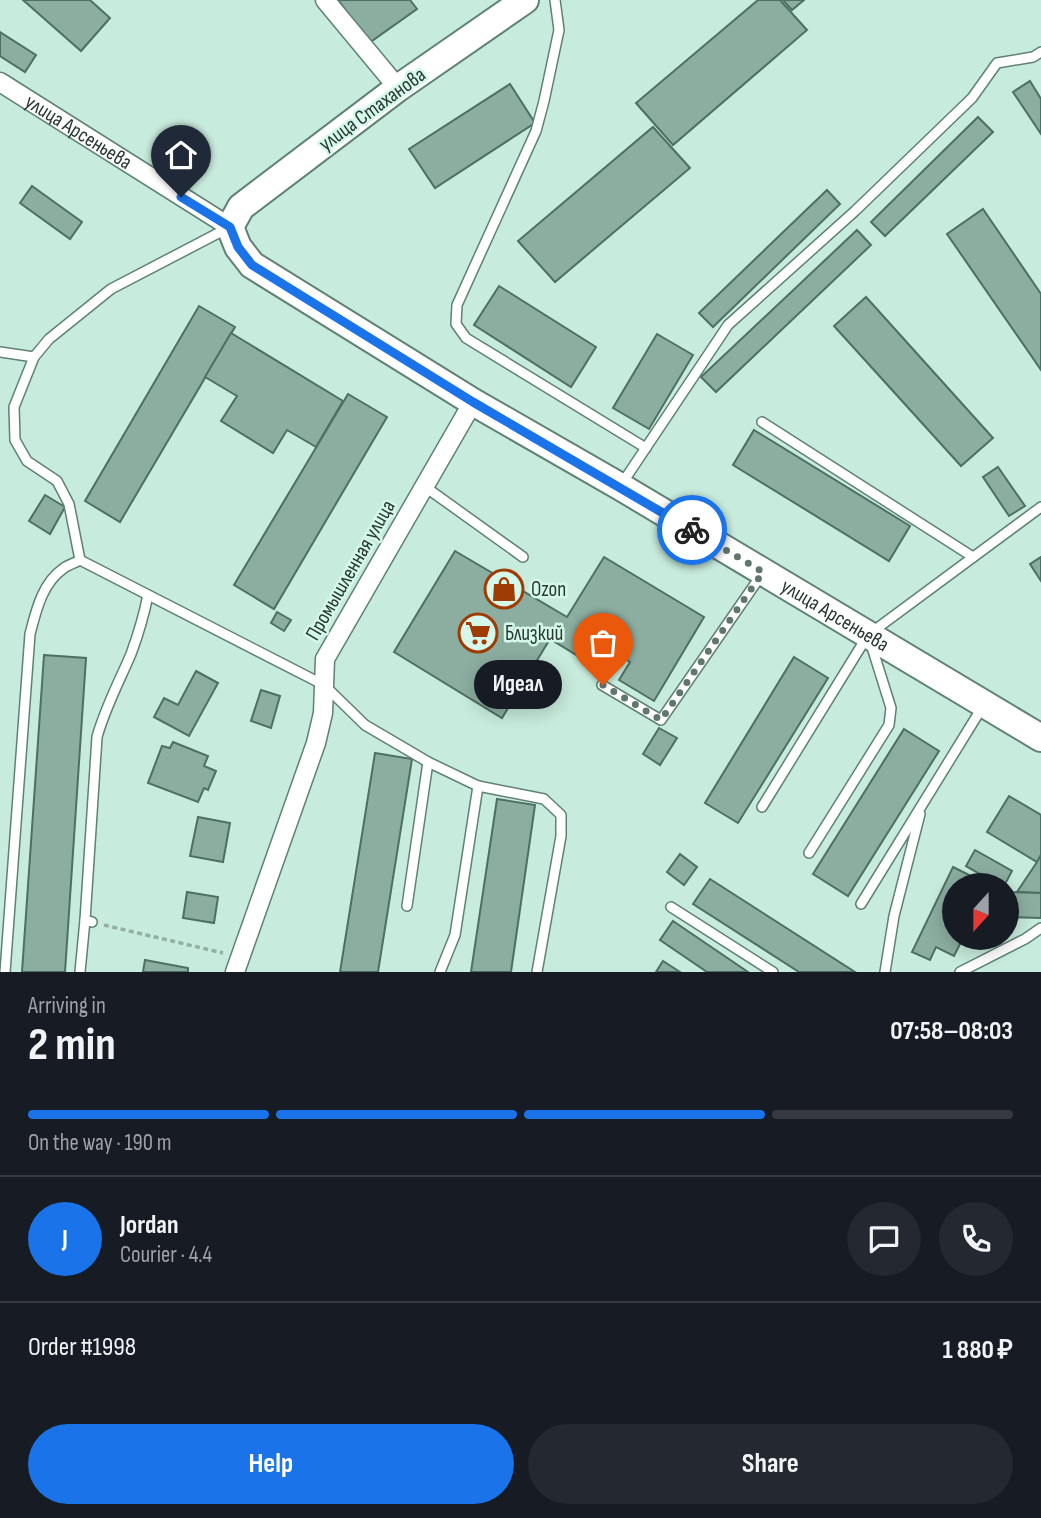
<!DOCTYPE html>
<meta charset="utf-8">
<style>
:root{--surface:#171b24;--page:#242831;--text:#f1f3f6;--muted:#9ea1a6;--line:#363941;--accent:#1a73e8}
body{margin:0;font-family:"Sofia Sans Condensed",sans-serif;background:var(--page);color:var(--text);height:100vh;display:flex;flex-direction:column;font-size:26px;white-space:nowrap}
*{box-sizing:border-box;margin:0}
p{font-size:23px;color:var(--muted)}
.icon{flex:none;width:38px;height:38px;fill:none;stroke:currentColor;stroke-width:2;stroke-linecap:round;stroke-linejoin:round}
.map{position:relative;height:972px;overflow:hidden}
.details{display:flex;flex-direction:column;background:var(--surface);flex:1}
.details>*{flex:none}
.needle{width:46px;rotate:201deg}
.tools{position:absolute;left:942px;top:873px;display:grid;gap:14px}
.tools a{display:grid;place-items:center;width:77px;height:77px;border-radius:50%;background:var(--surface);box-shadow:0 4px 18px #0003;font-size:35px}
.pin{position:absolute;display:grid;place-items:center;width:60px;height:60px;color:#fff;margin:-72px -30px;border-radius:50% 50% 50% 0;rotate:-45deg;box-shadow:0 0 7px #0007}
.pin .icon{rotate:45deg}
.courier{position:absolute;display:grid;place-items:center;width:70px;height:70px;margin:-35px;border:5px solid #1a73e8;border-radius:50%;background:#fff;color:#222;box-shadow:0 2px 9px #0007}
.bubble{position:absolute;height:49px;border-radius:24px;background:var(--surface);box-shadow:0 4px 18px #0003;font-size:23px;font-weight:700;line-height:49px;text-align:center}
.head em{font-style:normal;font-weight:700}
.head div{display:flex;flex-direction:column-reverse}
.head{display:flex;align-items:center;justify-content:space-between;height:119px;padding:0 28px}
h1{font-size:46px;font-weight:700;line-height:52px}
.bar{display:grid;grid-template-columns:repeat(4,1fr);gap:10px 7px;align-content:center;height:84px;padding:0 28px}
.bar i{height:9px;border-radius:5px;background:var(--line)}
.bar .active{background:var(--accent)}
.bar p{grid-column:span 4}
.line{display:flex;align-items:center;gap:18px;padding:0 28px;border-top:2px solid var(--line)}
.line div{flex:1}
.round{display:grid;place-items:center;flex:none;width:74px;height:74px;border-radius:37px;background:var(--page)}
.action{display:flex;gap:14px;margin-top:auto;padding:14px 28px}
.action a{flex:1;height:80px;border-radius:42px;background:var(--accent);color:#fff;font-size:28px;font-weight:700;line-height:80px;text-align:center}
.action a+a{background:var(--page);color:var(--text)}
.map>svg:first-child{display:block}
.building{fill:#8caea1;stroke:#4e6f63;stroke-width:2}
.lines{fill:none;stroke-linecap:round;stroke-linejoin:round}
.lane-casing{stroke:#608175;stroke-width:12}
.street-casing{stroke:#608175;stroke-width:21}
.secondary-casing{stroke:#608175;stroke-width:30}
.path{stroke:#92afa4;stroke-width:3.5;stroke-dasharray:5 3.5;stroke-linecap:butt}
.lane{stroke:#fff;stroke-width:9}
.street{stroke:#fff;stroke-width:18}
.secondary{stroke:#fff;stroke-width:26}
.done{stroke:#61776e;stroke-width:7;stroke-dasharray:0 12.6}
.route{stroke:#1a73e8;stroke-width:9}
.labels{text-anchor:middle;stroke-width:5;stroke-linejoin:round;paint-order:stroke}
.street-label{font-size:21px;fill:#2a3833;stroke:#d4f8ea}
.poi-label{font-size:21px;fill:#2a3833;stroke:#d4f8ea;text-anchor:start}
</style>
<div class="map">
<svg width="1041" height="972" viewBox="0 0 1041 972">
<rect width="100%" height="100%" fill="#c7ebdd"/>
<g class="building">
<path d="M23,0H90L110,18L81,51Z"/>
<path d="M340,0H410L417,9L369,43L339,1Z"/>
<path d="M758,0H780L807,30L673,145L636,103Z"/>
<path d="M783,0H804L792,10Z"/>
<path d="M0,32L36,55L25,72L0,56Z"/>
<path d="M1030,81L1041,99V134L1013,92Z"/>
<path d="M510,84L535,123L435,188L409,149Z"/>
<path d="M978,117L993,132L885,236L871,222Z"/>
<path d="M653,127L690,168L555,282L518,241Z"/>
<path d="M32,186L82,222L70,239L20,203Z"/>
<path d="M827,190L840,204L713,327L699,313Z"/>
<path d="M983,209L1041,294V370L947,234Z"/>
<path d="M857,230L871,245L716,392L701,377Z"/>
<path d="M499,286L596,347L571,387L474,325Z"/>
<path d="M866,297L993,438L961,466L834,326Z"/>
<path d="M199,306L235,327L120,522L85,501Z"/>
<path d="M231,333L343,401L316,447L287,430L273,453L221,421L237,396L205,377Z"/>
<path d="M657,334L693,355L649,429L613,408Z"/>
<path d="M348,394L387,417L274,609L234,585Z"/>
<path d="M754,430L910,526L889,561L733,465Z"/>
<path d="M998,467L1025,506L1009,516L983,477Z"/>
<path d="M45,495L65,507L50,534L29,521Z"/>
<path d="M455,551L567,617L604,557L704,617L654,701L619,680L630,662L602,645L591,664L550,639L502,718L394,652Z"/>
<path d="M1041,557V581L1030,564Z"/>
<path d="M277,612L291,620L284,631L271,623Z"/>
<path d="M44,655L86,658L65,972H22Z"/>
<path d="M794,657L828,678L738,823L705,803Z"/>
<path d="M196,671L218,683L189,736L154,717L164,698L178,705Z"/>
<path d="M261,690L280,696L271,728L251,721Z"/>
<path d="M659,728L677,738L660,765L643,754Z"/>
<path d="M904,729L939,751L848,896L813,874Z"/>
<path d="M173,742L208,756L204,766L216,771L208,790L204,788L198,802L148,783L162,746L170,748Z"/>
<path d="M375,753L412,759L378,972H340Z"/>
<path d="M1009,796L1041,815V855L1037,862L987,832Z"/>
<path d="M497,799L535,805L511,972H471Z"/>
<path d="M198,817L230,823L223,862L190,856Z"/>
<path d="M975,850L1012,871L1004,886H1001L966,866Z"/>
<path d="M680,854L697,867L684,885L667,872Z"/>
<path d="M1041,855V893L1017,892L1037,862Z"/>
<path d="M953,867L989,885L954,886V938H963L954,956L936,947L930,960L912,952Z"/>
<path d="M710,879L855,972H799L693,904Z"/>
<path d="M187,892L218,897L214,923L183,918Z"/>
<path d="M1006,892L1041,893V918L1006,917Z"/>
<path d="M673,921L748,972H707L660,940Z"/>
<path d="M145,960L188,968V972H143Z"/>
<path d="M663,961L680,972H656Z"/>
</g>
<g class="lines">
<defs>
<g id="lane">
<path d="M555,0L559,30L544,101L536,131L457,305L456,324L466,338L646,448"/>
<path d="M0,352L34,357"/>
<path d="M762,422L973,557"/>
<path d="M621,485L728,325L855,211L972,98L997,63L1033,57L1041,52"/>
<path d="M424,486L523,557"/>
<path d="M80,560L69,504L57,481L27,461L15,440L14,407L34,357L49,339L111,289L228,228"/>
<path d="M602,685L661,720L762,574"/>
<path d="M478,786L544,799L561,815V836L537,972"/>
<path d="M762,807L868,635L1041,507"/>
<path d="M809,853L889,725L891,708L871,644"/>
<path d="M861,904L983,706"/>
<path d="M407,906L428,762L478,786L455,935L440,972"/>
<path d="M671,907L773,972"/>
<path d="M85,920L97,737C105,708 119,682 131,654C138,635 144,615 148,595"/>
<path d="M5,972L30,634C36,611 42,583 64,568C68,565 75,563 80,560L324,685L365,725L428,762"/>
<path d="M80,972L85,920L92,922"/>
<path d="M885,972L894,916L920,814"/>
<path d="M960,972L1025,939L1041,928"/>
</g>
<g id="street">
<path d="M325,0L398,88"/>
<path id="s1" d="M0,82L230,227"/>
<path d="M235,972L316,743L323,713L325,659L473,402"/>
</g>
<g id="secondary">
<path id="s2" d="M525,0L398,88L241,207L230,227L238,247L252,265L473,402L621,487L1041,738"/>
</g>
</defs>
<use href="#lane" class="lane-casing"/>
<use href="#street" class="street-casing"/>
<use href="#secondary" class="secondary-casing"/>
<path class="path" d="M104,925L223,953"/>
<use href="#lane" class="lane"/>
<use href="#street" class="street"/>
<use href="#secondary" class="secondary"/>
</g>
<g class="lines">
<path class="done" d="M603,685L661,720L763,572L692,530"/>
<path class="route" d="M181,197L230,227L238,247L252,265L473,402L692,530"/>
</g>
<defs>
<symbol id="shop-ring" viewBox="-11 -11 22 22"><circle r="9.5" fill="#d4f8ea" stroke="#9f3b05" stroke-width="1.5"/><path d="M-5-2.5h2.3a2.7 3.5 0 0 1 5.4 0H5L5.5 6h-11ZM-1.5-2.5h3a1.5 2.3 0 0 0-3 0Z" fill="#9f3b05"/></symbol>
<symbol id="supermarket-ring" viewBox="-11 -11 22 22"><circle r="9.5" fill="#d4f8ea" stroke="#9f3b05" stroke-width="1.5"/><path d="M-6-5.5h2.5l.6 2H6L4.5 2H-2.5L-4.4-4H-6ZM-1.5 3.2a1.3 1.3 0 1 0 .1 0ZM3 3.2a1.3 1.3 0 1 0 .1 0Z" fill="#9f3b05"/></symbol>
</defs>
<g fill-rule="evenodd">
<use href="#shop-ring" x="482" y="567" width="44" height="44"/>
<use href="#supermarket-ring" x="456" y="611" width="44" height="44"/>
</g>
<g class="labels">
<g class="street-label">
<text transform="translate(372 109) rotate(-36)" y="7">улица Стаханова</text>
<text dy="7" stroke="none"><textPath href="#s1" startOffset="93">улица Арсеньева</textPath></text>
<text transform="translate(350 570) rotate(-60)" y="7">Промышленная улица</text>
<text dy="7" stroke="none"><textPath href="#s2" startOffset="1099">улица Арсеньева</textPath></text>
</g>
<g class="poi-label">
<text x="531" y="596">Ozon</text>
<text x="505" y="640">Близкий</text>
</g>
</g>
</svg>
<div class="tools">
<a><svg class="needle" viewBox="-14 -14 28 28"><path d="M0-13l5 13h-10z" fill="#e53935"/><path d="M0 13l5-13h-10z" fill="#9ea1a6"/></svg></a>
</div>
<div class="pin" style="left:603px;top:685px;background:#ea580c"><svg class="icon" aria-label="bag" viewBox="0 0 24 24"><path d="M5 8h14l-1 12H6zM9 8a3 3 0 0 1 6 0"/></svg></div>
<div class="pin" style="left:181px;top:197px;background:#1f2937"><svg class="icon" aria-label="home" viewBox="0 0 24 24"><path d="M3 11l9-7 9 7M6 9v11h12V9"/></svg></div>
<div class="courier" style="left:692px;top:530px"><svg class="icon" aria-label="bike" viewBox="0 0 24 24"><circle cx="6" cy="16" r="4"/><circle cx="18" cy="16" r="4"/><path d="M6 16l4-8h5l3 8M10 8l3 8H6M13 5h3"/></svg></div>
<div class="bubble" style="left:474px;top:660px;width:88px">Идеал</div>
</div>
<section class="details">
<div class="head"><div><h1>2 min</h1><p>Arriving in</p></div><em>07:58–08:03</em></div>
<div class="bar"><i class="active"></i><i class="active"></i><i class="active"></i><i></i><p>On the way · 190 m</p></div>
<div class="line" style="height:126px"><b class="round" style="background:var(--accent);color:#fff">J</b><div><b>Jordan</b><p>Courier · 4.4</p></div><a class="round"><svg class="icon" aria-label="chat" viewBox="0 0 24 24"><path d="M4 5h16v11H9l-5 4z"/></svg></a><a class="round"><svg class="icon" aria-label="phone" viewBox="0 0 24 24"><path d="M5 4h4l2 5-3 2q2 4 5 5l2-3 5 2v4C11 20 4 13 5 4z"/></svg></a></div>
<div class="line" style="height:91px"><div>Order #1998</div><b>1 880 ₽</b></div>
<div class="action"><a>Help</a><a>Share</a></div>
</section>
